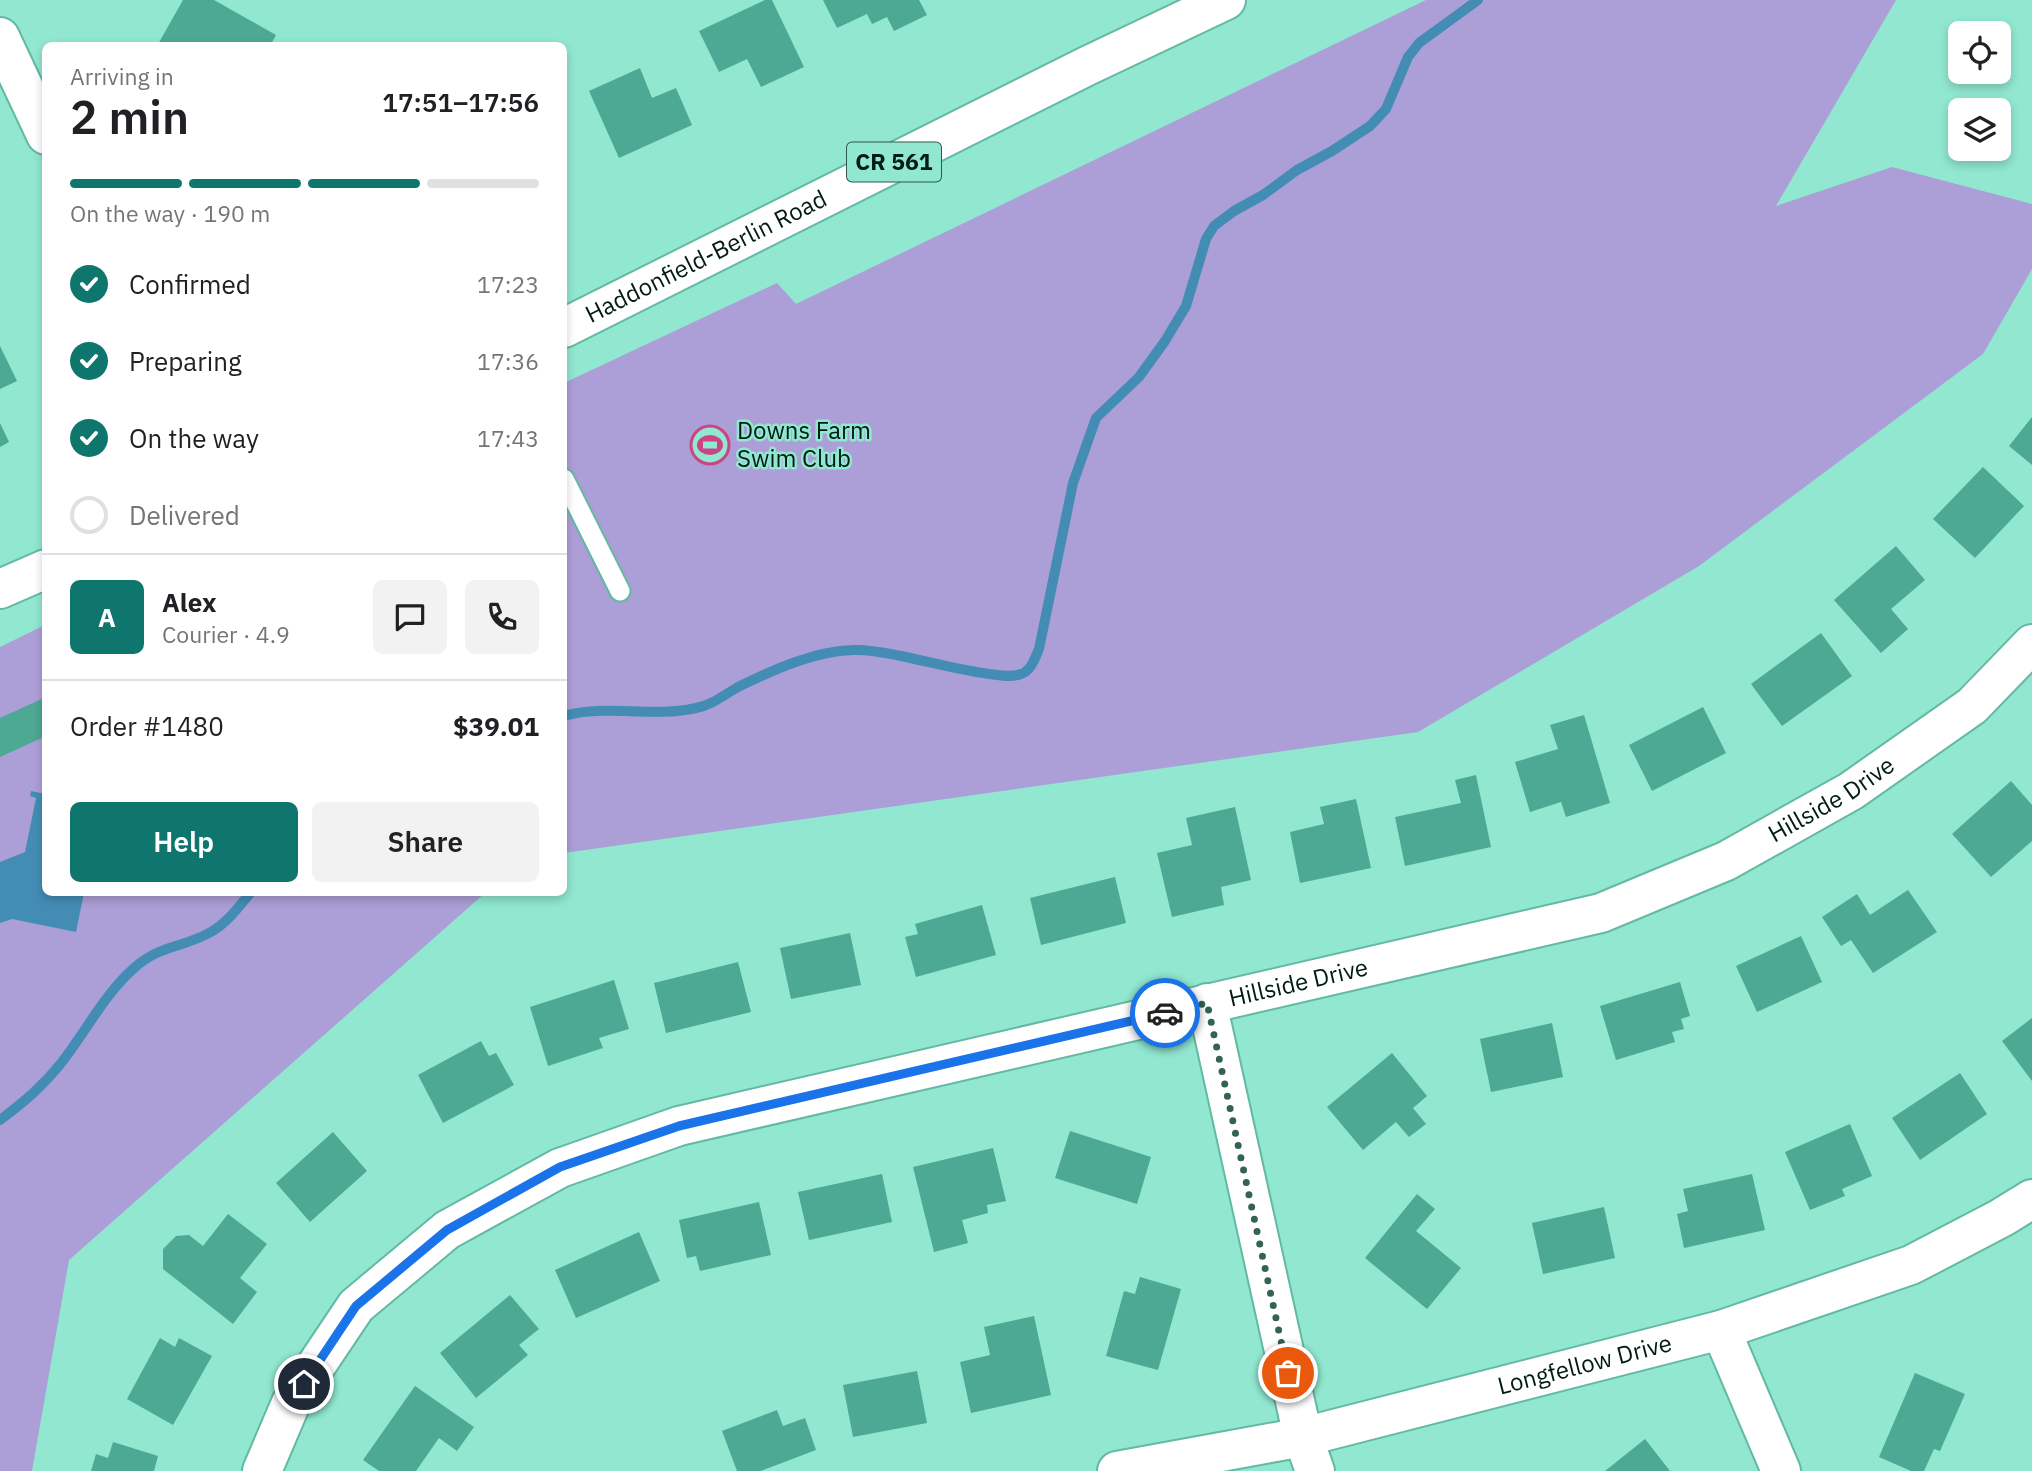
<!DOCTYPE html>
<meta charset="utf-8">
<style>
:root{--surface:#fff;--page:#f2f2f2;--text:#202124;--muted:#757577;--line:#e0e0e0;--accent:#0f766e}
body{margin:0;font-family:"IBM Plex Sans",sans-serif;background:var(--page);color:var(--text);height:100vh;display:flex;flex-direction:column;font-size:26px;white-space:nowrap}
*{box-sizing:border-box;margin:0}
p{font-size:23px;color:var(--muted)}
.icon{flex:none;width:38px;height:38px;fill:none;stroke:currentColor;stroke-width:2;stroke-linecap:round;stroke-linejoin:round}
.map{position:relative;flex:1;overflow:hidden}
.side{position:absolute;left:42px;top:42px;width:525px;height:854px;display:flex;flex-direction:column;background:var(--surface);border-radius:10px;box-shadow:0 4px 10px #0003}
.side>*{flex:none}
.tools{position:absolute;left:1948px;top:21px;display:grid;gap:14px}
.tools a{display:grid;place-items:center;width:63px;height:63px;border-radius:10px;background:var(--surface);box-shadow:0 4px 10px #0003;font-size:35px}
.pin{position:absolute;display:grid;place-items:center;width:60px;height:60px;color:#fff;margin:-30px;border:4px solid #fff;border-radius:50%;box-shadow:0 2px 7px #0007}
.courier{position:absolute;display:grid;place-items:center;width:70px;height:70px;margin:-35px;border:5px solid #1a73e8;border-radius:50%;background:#fff;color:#222;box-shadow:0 2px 9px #0007}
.headline em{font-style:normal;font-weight:600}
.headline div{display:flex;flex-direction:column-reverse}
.headline{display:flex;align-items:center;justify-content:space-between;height:119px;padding:0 28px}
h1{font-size:46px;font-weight:600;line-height:52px}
.bar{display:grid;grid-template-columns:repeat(4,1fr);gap:10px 7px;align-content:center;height:84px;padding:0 28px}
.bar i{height:9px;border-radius:5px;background:var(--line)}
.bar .on{background:var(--accent)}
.bar p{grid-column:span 4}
.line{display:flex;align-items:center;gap:18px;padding:0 28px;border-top:2px solid var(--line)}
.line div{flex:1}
.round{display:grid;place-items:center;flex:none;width:74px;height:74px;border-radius:10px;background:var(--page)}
ol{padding:0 28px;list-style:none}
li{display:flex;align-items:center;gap:21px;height:77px}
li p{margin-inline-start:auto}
li .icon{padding:7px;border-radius:50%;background:var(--accent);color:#fff;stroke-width:4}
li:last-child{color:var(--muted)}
li i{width:38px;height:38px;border:4px solid var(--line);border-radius:50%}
.primary-button{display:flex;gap:14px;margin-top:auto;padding:14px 28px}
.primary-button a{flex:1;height:80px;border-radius:10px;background:var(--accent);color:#fff;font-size:28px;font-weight:600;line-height:80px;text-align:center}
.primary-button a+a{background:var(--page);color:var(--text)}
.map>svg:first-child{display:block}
.green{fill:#ac9fd7}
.water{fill:#438db5}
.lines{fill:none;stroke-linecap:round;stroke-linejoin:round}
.stream{stroke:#438db5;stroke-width:10}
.building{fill:#4da993}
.lane-casing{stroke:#63b9a3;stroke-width:23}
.street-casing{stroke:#63b9a3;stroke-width:42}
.primary-casing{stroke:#63b9a3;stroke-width:42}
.lane{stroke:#fff;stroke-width:19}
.street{stroke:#fff;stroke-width:38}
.primary{stroke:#fff;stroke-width:38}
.done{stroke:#336256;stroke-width:7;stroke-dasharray:0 12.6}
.route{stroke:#1a73e8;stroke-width:9}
.labels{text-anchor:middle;stroke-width:5;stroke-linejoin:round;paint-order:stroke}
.shield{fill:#91e7d0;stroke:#2c584d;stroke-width:2}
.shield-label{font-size:23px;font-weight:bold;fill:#011b15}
.street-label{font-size:24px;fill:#011b15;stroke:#91e7d0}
.poi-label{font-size:24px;fill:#011b15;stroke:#91e7d0;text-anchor:start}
</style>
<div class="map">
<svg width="2032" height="1471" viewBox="0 0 2032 1471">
<rect width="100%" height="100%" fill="#91e7d0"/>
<g class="green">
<path d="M1426,0H1896L1776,206L1892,167L2032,204V269L1983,354L1699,566L1418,732L564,853V383L777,283L796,304Z"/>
<path d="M45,625L46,892L485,893L69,1260L32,1471H0V647Z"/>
</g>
<path class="water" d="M31,791L45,794L46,892L84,893L76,932L12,919L0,923V862L25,852L36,798L30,796Z"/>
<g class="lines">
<g class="stream">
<path d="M564,716C605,704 652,718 696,708C712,705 724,695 738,687C773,670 814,651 853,650C869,649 885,653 901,656C930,662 960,670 989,674C999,675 1011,678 1021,674C1031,671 1035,658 1039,649L1073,483L1096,418L1139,377L1165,341L1186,306L1206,239L1214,226L1234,211L1263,195L1297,170L1332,151L1370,126L1386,109L1408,57L1419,43L1478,0"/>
<path d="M0,1120C24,1102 43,1086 62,1062C86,1031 104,995 133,969C159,945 182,948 209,933C226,924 239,907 251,892"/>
</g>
</g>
<g class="building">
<path d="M183,0H214L276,35L270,46H157Z"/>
<path d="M765,0H772L804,67L761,87L747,59L719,72L699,31Z"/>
<path d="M823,0H919L927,15L894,31L887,17L872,24L867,14L837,28Z"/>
<path d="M640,68L652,98L676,88L692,125L619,158L589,91Z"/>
<path d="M0,346L17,381L0,389Z"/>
<path d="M2032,417V465L2009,446Z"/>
<path d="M0,423L9,442L0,447Z"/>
<path d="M1983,467L2024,506L1975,558L1933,519Z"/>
<path d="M1896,546L1925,580L1891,609L1908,629L1881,653L1834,600Z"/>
<path d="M1821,633L1852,676L1782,726L1751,684Z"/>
<path d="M46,697V736L0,757V718Z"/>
<path d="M1703,707L1726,753L1652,791L1629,745Z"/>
<path d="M1584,715L1610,803L1566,817L1561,802L1530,812L1515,762L1558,749L1550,725Z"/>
<path d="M1476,775L1491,847L1405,866L1395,817L1461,803L1455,780Z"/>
<path d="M2011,781L2032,805V841L1991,877L1952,834Z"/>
<path d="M1356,799L1371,868L1300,883L1290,832L1324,824L1320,807Z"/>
<path d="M1235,807L1251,880L1221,887L1224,905L1172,917L1157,853L1192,845L1186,818Z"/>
<path d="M1115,877L1126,923L1041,945L1030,898Z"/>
<path d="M1908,890L1937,932L1873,973L1851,940L1841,946L1822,917L1857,894L1870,915Z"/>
<path d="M982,905L996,955L916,977L905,937L918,934L915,924Z"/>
<path d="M850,933L861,985L791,999L780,948Z"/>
<path d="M1801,936L1822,982L1757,1012L1736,966Z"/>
<path d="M738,962L751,1012L666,1033L654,983Z"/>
<path d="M614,980L629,1029L599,1038L603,1048L548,1066L530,1007Z"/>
<path d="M1680,982L1690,1016L1681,1019L1684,1029L1672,1032L1675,1042L1616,1060L1600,1006Z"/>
<path d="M2032,1018V1081L2002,1041Z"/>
<path d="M1552,1023L1563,1077L1491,1092L1480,1039Z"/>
<path d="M481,1041L489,1056L496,1053L514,1085L443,1123L418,1075Z"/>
<path d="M1392,1053L1427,1096L1413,1108L1426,1124L1409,1137L1396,1122L1363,1150L1327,1107Z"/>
<path d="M1960,1073L1987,1114L1920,1160L1892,1118Z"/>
<path d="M1850,1124L1872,1176L1842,1189L1845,1196L1810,1210L1785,1152Z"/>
<path d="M1070,1131L1151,1157L1137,1204L1055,1178Z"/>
<path d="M333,1132L367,1171L310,1222L276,1183Z"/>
<path d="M993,1148L1006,1201L987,1205L988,1213L962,1220L968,1243L934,1252L913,1167Z"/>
<path d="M882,1174L892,1222L809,1240L798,1192Z"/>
<path d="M1752,1174L1765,1230L1684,1248L1677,1214L1688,1211L1683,1189Z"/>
<path d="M1417,1194L1435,1209L1416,1231L1461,1268L1427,1309L1365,1258Z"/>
<path d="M759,1202L771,1255L700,1271L696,1256L687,1258L679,1220Z"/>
<path d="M1604,1207L1615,1258L1543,1274L1532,1223Z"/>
<path d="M228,1214L267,1244L240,1278L257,1292L233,1324L163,1269V1249L176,1236L189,1235L203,1246Z"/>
<path d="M639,1232L660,1281L576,1318L555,1270Z"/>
<path d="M1140,1277L1181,1289L1158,1370L1106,1356L1124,1291L1135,1294Z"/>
<path d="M510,1295L539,1329L519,1345L528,1355L476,1398L440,1353Z"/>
<path d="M1034,1316L1051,1395L971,1413L960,1362L990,1355L984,1327Z"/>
<path d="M160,1338L175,1347L179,1338L212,1356L173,1425L127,1399Z"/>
<path d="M917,1371L927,1423L853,1437L843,1385Z"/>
<path d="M1915,1373L1965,1394L1940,1451L1934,1449L1924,1471H1911L1879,1457Z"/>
<path d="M415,1386L474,1427L457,1451L439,1438L416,1471H379L363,1460Z"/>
<path d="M777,1410L783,1426L805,1418L816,1450L761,1471H737L722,1431Z"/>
<path d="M1645,1439L1670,1471H1605Z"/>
<path d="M113,1442L158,1456L154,1471H91L96,1454L108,1458Z"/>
</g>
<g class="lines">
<defs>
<path id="lane" d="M564,479L620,591"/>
<g id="street">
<path d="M0,37L46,135"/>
<path d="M1207,1003L1303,1437L1315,1471"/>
<path d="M1721,1330L1781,1471"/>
<path id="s1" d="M262,1471L291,1403L356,1306L447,1230L560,1168L679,1126L1601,913L1726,861L1851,791L1972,706L2032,644"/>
<path id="s2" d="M1117,1471L1303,1437L1721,1330L1911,1265L2001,1218L2032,1199"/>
</g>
<g id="primary">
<path id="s3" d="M564,328L1087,66L1226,0"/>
<path d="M0,589L46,569"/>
</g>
</defs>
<use href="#lane" class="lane-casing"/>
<use href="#street" class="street-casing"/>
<use href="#primary" class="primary-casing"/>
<use href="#lane" class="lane"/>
<use href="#street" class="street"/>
<use href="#primary" class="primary"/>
</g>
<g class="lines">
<path class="done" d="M1165,1013L1207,1003L1288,1373"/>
<path class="route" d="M304,1384L356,1306L447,1230L560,1167L679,1126L1165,1013"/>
</g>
<defs>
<symbol id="stadium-ring" viewBox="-11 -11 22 22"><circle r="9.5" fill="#91e7d0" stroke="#cb4483" stroke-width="1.5"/><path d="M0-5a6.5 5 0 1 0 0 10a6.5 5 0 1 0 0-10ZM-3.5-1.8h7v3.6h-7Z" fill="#cb4483"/></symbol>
</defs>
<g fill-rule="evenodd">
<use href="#stadium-ring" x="688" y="423" width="44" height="44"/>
</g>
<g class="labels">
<rect class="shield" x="847" y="142.5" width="94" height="39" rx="5"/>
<g class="shield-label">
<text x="894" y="170">CR 561</text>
</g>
<g class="street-label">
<text dy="8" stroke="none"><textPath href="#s3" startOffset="159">Haddonfield-Berlin Road</textPath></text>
<text dy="8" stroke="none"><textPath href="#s1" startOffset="1768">Hillside Drive</textPath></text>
<text dy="8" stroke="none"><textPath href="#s1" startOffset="1200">Hillside Drive</textPath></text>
<text dy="8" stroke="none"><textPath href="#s2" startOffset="480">Longfellow Drive</textPath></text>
</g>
<g class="poi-label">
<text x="737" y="439">Downs Farm<tspan x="737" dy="28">Swim Club</tspan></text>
</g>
</g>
</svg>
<div class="tools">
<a><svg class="icon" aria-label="locate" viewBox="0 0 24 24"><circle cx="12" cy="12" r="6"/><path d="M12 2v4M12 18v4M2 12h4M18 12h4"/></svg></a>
<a><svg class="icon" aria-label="layers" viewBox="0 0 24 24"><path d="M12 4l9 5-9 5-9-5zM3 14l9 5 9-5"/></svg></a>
</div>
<div class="pin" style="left:1288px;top:1373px;background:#ea580c"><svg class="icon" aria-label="bag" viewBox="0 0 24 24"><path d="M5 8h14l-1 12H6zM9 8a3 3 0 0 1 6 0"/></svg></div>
<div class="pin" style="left:304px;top:1384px;background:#1f2937"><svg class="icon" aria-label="home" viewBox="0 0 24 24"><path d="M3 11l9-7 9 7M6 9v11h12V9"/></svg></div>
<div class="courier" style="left:1165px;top:1013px"><svg class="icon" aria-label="car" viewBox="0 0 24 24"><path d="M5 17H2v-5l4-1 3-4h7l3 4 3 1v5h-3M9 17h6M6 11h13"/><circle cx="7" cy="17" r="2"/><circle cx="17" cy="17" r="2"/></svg></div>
<section class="side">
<div class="headline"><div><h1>2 min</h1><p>Arriving in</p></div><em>17:51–17:56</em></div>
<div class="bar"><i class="on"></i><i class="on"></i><i class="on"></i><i></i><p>On the way · 190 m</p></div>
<ol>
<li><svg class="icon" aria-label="check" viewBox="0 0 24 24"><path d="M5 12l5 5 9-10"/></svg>Confirmed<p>17:23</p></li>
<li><svg class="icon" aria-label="check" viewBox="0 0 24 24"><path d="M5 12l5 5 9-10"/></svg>Preparing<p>17:36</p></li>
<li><svg class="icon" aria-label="check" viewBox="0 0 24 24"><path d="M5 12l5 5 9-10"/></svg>On the way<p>17:43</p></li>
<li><i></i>Delivered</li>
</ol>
<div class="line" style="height:126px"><b class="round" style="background:var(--accent);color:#fff">A</b><div><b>Alex</b><p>Courier · 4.9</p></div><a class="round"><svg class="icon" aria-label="chat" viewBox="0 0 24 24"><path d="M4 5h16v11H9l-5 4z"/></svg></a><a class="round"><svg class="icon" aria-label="phone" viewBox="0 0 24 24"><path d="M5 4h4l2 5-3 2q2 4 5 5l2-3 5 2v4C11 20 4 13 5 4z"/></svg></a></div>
<div class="line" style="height:91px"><div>Order #1480</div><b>$39.01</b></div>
<div class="primary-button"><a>Help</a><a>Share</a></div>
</section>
</div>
